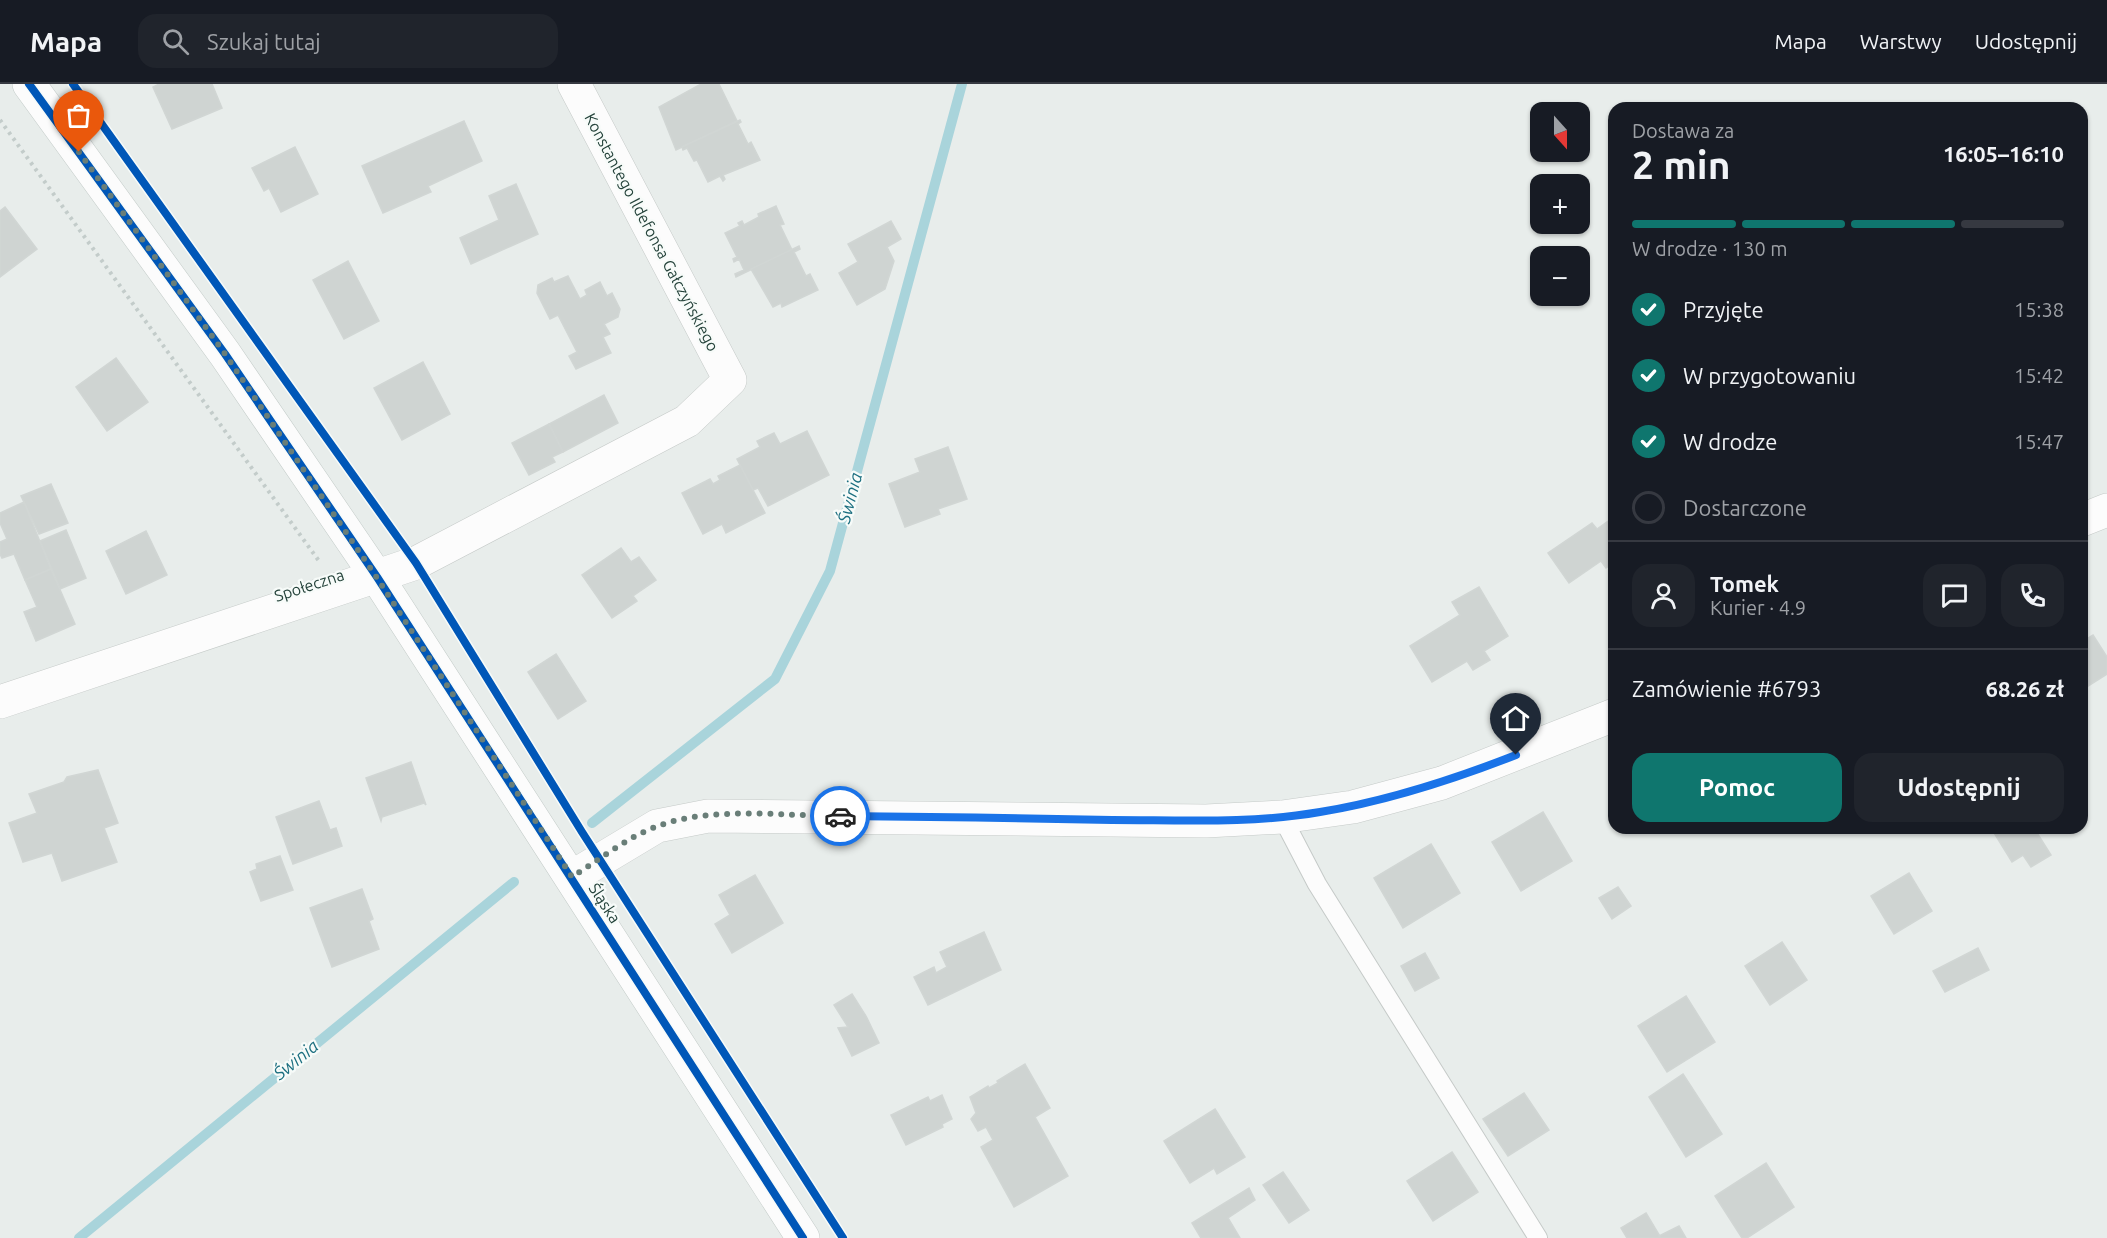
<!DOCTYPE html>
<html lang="pl">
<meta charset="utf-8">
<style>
:root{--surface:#171b24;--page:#20242c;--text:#f1f3f6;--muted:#9ea1a6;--line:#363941;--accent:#0f766e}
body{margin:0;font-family:Ubuntu,sans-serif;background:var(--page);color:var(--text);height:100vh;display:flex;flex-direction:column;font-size:22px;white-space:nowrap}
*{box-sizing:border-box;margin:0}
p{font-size:20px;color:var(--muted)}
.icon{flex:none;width:33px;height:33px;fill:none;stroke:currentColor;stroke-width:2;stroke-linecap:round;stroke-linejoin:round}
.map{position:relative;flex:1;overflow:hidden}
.details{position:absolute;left:1608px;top:18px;width:480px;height:732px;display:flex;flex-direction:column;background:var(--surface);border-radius:18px;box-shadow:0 2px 4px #0004}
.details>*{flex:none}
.needle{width:39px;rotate:159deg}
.controls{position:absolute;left:1530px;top:18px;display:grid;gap:12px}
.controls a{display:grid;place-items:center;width:60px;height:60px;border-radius:12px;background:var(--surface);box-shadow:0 2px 4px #0004;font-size:30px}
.pin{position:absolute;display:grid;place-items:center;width:51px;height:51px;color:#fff;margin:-62px -26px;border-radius:50% 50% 50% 0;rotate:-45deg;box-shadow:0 0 6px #0007}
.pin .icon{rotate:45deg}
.courier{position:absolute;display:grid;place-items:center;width:60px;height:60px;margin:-30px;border:4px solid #1a73e8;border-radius:50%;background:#fff;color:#222;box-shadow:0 2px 8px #0007}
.head em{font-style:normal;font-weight:600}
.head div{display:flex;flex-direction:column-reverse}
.head{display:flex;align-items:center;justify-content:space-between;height:102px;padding:0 24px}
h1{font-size:39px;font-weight:600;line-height:45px}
.bar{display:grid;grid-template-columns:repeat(4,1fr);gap:9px 6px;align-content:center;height:72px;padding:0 24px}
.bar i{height:8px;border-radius:4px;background:var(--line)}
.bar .active{background:var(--accent)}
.bar p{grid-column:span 4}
.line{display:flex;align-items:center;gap:15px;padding:0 24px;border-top:2px solid var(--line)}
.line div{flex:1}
.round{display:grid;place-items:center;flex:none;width:63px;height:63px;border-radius:18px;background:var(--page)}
ol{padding:0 24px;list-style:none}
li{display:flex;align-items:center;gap:18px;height:66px}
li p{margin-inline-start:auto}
li .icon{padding:6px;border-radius:50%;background:var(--accent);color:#fff;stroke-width:4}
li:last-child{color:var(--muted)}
li i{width:33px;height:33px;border:3px solid var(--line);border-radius:50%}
.primary-button{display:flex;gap:12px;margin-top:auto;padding:12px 24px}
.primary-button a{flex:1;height:69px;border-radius:18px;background:var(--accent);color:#fff;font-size:24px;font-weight:600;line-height:69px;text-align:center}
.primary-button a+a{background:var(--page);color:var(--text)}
header{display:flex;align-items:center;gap:36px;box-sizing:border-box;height:84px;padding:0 30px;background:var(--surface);border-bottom:2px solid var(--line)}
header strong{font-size:28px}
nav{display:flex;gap:33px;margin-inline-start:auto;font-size:21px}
.search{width:420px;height:54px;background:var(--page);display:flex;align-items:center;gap:15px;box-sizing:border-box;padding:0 21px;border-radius:18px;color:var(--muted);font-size:22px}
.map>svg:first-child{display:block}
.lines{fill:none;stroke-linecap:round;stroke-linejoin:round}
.stream{stroke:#a9d4db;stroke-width:10}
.building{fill:#cfd4d2;stroke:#d1d6d4;stroke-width:1.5}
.lane-casing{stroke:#c5cac8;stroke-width:20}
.street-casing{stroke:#c5cac8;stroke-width:34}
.secondary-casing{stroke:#c3cbc8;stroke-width:34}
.path{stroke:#c3ccca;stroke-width:4;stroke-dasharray:3 4.5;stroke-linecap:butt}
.lane{stroke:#fcfcfc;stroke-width:18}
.street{stroke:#fcfcfc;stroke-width:33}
.secondary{stroke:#fcfcfc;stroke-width:33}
.cycleway-casing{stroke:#f7fbf9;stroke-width:11}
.cycleway{stroke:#0057b8;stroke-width:8}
.done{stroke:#697e78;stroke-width:6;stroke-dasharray:0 10.8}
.route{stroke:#1a73e8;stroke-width:8}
.labels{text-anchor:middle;stroke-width:4.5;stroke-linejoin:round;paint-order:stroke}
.street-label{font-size:16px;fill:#24423a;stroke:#f7fbf9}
.water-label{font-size:18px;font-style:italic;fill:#1c6f80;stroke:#f7fbf9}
</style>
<header>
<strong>Mapa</strong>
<div class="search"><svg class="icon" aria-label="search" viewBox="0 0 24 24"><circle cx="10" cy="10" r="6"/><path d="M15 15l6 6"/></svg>Szukaj tutaj</div>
<nav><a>Mapa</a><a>Warstwy</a><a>Udostępnij</a></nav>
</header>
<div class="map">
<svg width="2107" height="1154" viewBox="0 0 2107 1154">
<rect width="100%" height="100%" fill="#e8edeb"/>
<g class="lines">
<g class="stream">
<path d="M592,739L775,595L830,487L962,0"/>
<path d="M79,1154L514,798"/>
</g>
</g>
<g class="building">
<path d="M159,0H212L222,24L172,45L153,3Z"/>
<path d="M701,0H719L737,37L676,66L659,23Z"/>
<path d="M740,36L741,38L738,40L748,60L751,58L760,76L723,91L725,95L723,97L720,92L708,98L697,76L694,77L687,64L683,66L682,63Z"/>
<path d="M464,37L482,77L428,102L431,108L383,129L362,82Z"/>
<path d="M295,63L318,110L281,128L269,104L264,107L252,84Z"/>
<path d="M516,100L538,150L471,180L460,154L499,136L489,112Z"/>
<path d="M776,122L784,140L780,141L792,166L736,193L735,190L744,186L739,175L734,178L733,175L737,173L725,149L740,142L738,139L742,137L744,141L759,133L758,130Z"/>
<path d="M5,123L37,165L0,193V127Z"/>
<path d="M891,137L901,155L887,163L894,177L885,205L857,221L839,189L858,178L848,160Z"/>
<path d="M799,162L800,165L794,168L806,192L810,190L818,206L782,223L781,219L773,223L751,185Z"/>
<path d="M348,177L379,237L344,255L313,196Z"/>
<path d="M568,192L580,215L587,211L585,206L600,198L607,212L612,209L620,225L618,233L604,240L610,250L603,253L611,269L576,285L569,272L577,268L558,231L550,235L537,209L538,201L552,194L554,198Z"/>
<path d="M116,274L148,318L107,347L76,303Z"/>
<path d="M423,278L450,330L402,356L374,304Z"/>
<path d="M604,311L618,339L563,368L549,340Z"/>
<path d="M549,340L563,368L552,373L555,378L529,391L512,359Z"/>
<path d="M807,347L829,391L768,422L758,404L753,406L737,375L760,363L757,357L774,349L780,360Z"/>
<path d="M948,363L967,415L938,425L940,430L905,443L889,400L920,388L915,375Z"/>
<path d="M740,381L765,429L726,449L722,440L703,450L682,409L710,395L713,400L720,396L718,392Z"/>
<path d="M51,400L68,439L39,450L21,412Z"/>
<path d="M24,418L51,485L25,496L14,470L2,474L0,470V458L7,455L0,439V429Z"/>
<path d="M1611,435L1614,440V478L1606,484L1601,477L1569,499L1548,469L1592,439L1597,445Z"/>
<path d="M66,446L86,494L60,505L40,457Z"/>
<path d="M146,447L167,491L126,510L106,467Z"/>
<path d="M621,464L631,478L639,473L656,496L633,512L637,517L612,534L582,491Z"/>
<path d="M51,485L75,540L36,557L24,528L37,523L25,496Z"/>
<path d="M1479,503L1508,552L1484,567L1490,576L1473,586L1467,577L1432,598L1410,562L1460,531L1452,518Z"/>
<path d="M2093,551L2107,573V590L2082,606V558Z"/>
<path d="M556,570L586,617L558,635L528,588Z"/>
<path d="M411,678L426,721L424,719L382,733L381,737L366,694Z"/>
<path d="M98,686L118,739L104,744L117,778L62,797L52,769L23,778L9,739L37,729L29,710L64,698L67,693Z"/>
<path d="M319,717L330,746L336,744L342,762L293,780L276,733Z"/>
<path d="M1543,728L1572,777L1521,807L1492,758Z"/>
<path d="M1991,744H2034L2051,771L2031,783L2023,771L2012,778Z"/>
<path d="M1431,760L1460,809L1403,844L1374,794Z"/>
<path d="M280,772L293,806L261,817L250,788L257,785L256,780Z"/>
<path d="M1909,789L1932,827L1894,850L1871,812Z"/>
<path d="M755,791L783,839L732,869L715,840L730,831L719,811Z"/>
<path d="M1618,803L1631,822L1612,835L1599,814Z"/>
<path d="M362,805L373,835L369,837L379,865L332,883L310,824Z"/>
<path d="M984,848L1001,886L928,921L914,893L934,883L936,889L947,883L940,868Z"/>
<path d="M1782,858L1807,896L1770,921L1745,882Z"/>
<path d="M1978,864L1989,886L1945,908L1933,887Z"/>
<path d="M1425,869L1439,894L1415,907L1401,882Z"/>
<path d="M852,910L866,932L879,959L852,972L838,944L848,943L834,921Z"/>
<path d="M1686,912L1715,958L1667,988L1638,942Z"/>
<path d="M1025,980L1050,1024L1035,1033L1068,1092L1014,1123L981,1063L993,1056L986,1043L978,1047L971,1035L976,1029L970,1013L988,1002L989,1004L998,999L997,997Z"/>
<path d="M1683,990L1722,1050L1686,1073L1649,1013Z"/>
<path d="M1524,1009L1549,1046L1508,1072L1483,1035Z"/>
<path d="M942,1011L952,1035L942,1040L943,1043L906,1061L891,1031L928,1013L930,1017Z"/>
<path d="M1215,1025L1245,1073L1217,1090L1214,1084L1190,1099L1164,1057Z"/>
<path d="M1452,1068L1478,1108L1433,1137L1407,1097Z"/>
<path d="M1766,1079L1794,1123L1747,1154H1742L1715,1112Z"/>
<path d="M1283,1088L1309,1126L1289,1139L1263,1101Z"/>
<path d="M1249,1104L1255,1116L1228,1134L1240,1154H1201L1192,1139Z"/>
<path d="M1646,1129L1661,1154H1627L1621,1144Z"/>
<path d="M1679,1142L1686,1154H1661L1659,1152Z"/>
</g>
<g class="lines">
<defs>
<path id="lane" d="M1282,733L1317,800L1538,1154"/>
<g id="street">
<path d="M2082,436L2107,426"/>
<path d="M0,618L416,479L687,337L730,296L574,0"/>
<path d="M572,793L657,742L708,732L1206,737L1282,733L1353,723L1442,699L1614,631"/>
</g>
<path id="secondary" d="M29,0L225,270L377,493L803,1154"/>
</defs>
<use href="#lane" class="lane-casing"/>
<use href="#street" class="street-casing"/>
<use href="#secondary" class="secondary-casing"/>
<path class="path" d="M0,36L319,477"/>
<use href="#lane" class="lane"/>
<use href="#street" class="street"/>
<use href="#secondary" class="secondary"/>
<defs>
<g id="cycleway">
<path d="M29,0L225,270L377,493L803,1154"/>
<path d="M73,0L416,479L582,748L843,1154"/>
</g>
</defs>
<use href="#cycleway" class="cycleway-casing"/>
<use href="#cycleway" class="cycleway"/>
</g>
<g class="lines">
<path class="done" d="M79,68L225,270L377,494L572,793C599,776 627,753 658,742C711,722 783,732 840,732"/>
<path class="route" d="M840,732C931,733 1021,734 1112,736C1181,736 1251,740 1320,728C1388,717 1452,696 1516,671"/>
</g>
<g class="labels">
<g class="street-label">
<text transform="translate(652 148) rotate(62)" y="6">Konstantego Ildefonsa Gałczyńskiego</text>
<text transform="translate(309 501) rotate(-18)" y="6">Społeczna</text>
<text transform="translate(605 819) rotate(57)" y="6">Śląska</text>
</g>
<g class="water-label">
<text transform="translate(850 414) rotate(-75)" y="6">Świnia</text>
<text transform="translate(296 976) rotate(-39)" y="6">Świnia</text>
</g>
</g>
</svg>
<div class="controls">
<a><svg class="needle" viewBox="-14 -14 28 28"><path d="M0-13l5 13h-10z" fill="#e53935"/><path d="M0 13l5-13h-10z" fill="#9ea1a6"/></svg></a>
<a>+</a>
<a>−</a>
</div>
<div class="pin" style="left:79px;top:68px;background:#ea580c"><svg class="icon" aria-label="bag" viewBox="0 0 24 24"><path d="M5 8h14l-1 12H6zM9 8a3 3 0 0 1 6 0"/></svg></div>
<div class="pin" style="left:1516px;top:671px;background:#1f2937"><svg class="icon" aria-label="home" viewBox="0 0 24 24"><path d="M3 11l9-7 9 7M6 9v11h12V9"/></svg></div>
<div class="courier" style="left:840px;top:732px"><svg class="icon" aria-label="car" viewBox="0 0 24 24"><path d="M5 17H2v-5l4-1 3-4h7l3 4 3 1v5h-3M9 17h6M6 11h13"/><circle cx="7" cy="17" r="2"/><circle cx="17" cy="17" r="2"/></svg></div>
<section class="details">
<div class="head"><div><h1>2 min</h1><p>Dostawa za</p></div><em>16:05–16:10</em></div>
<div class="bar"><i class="active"></i><i class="active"></i><i class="active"></i><i></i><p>W drodze · 130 m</p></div>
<ol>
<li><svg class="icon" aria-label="check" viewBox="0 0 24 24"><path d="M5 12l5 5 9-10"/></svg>Przyjęte<p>15:38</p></li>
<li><svg class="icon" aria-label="check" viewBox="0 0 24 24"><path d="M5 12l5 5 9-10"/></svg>W przygotowaniu<p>15:42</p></li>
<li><svg class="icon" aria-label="check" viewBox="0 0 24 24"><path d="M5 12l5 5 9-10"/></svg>W drodze<p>15:47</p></li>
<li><i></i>Dostarczone</li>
</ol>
<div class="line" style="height:108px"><a class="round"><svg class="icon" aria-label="person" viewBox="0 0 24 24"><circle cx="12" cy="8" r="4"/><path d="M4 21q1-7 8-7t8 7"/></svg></a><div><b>Tomek</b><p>Kurier · 4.9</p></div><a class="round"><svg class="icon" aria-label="chat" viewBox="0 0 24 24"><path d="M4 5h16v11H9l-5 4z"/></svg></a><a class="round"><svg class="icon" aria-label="phone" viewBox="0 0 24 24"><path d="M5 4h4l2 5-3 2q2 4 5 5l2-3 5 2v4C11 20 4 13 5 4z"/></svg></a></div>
<div class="line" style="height:78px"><div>Zamówienie #6793</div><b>68.26 zł</b></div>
<div class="primary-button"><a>Pomoc</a><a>Udostępnij</a></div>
</section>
</div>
